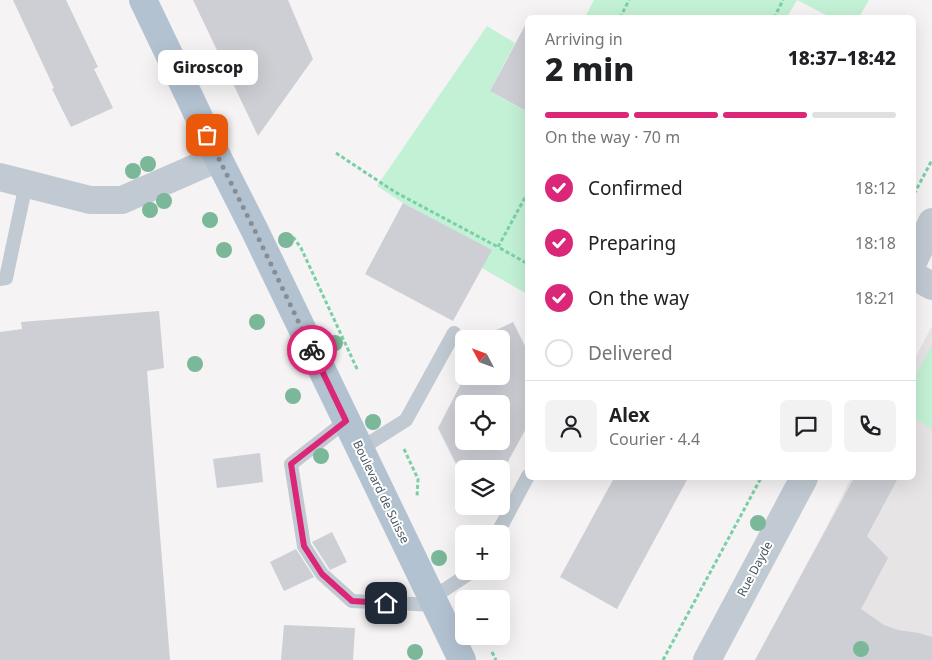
<!DOCTYPE html>
<meta charset="utf-8">
<style>
:root{--surface:#fff;--page:#f2f2f2;--text:#202124;--muted:#757577;--line:#e0e0e0;--accent:#db2777}
body{margin:0;font-family:"Noto Sans",sans-serif;background:var(--page);color:var(--text);height:100vh;display:flex;flex-direction:column;font-size:19px;white-space:nowrap}
*{box-sizing:border-box;margin:0}
p{font-size:16px;color:var(--muted)}
.icon{flex:none;width:28px;height:28px;fill:none;stroke:currentColor;stroke-width:2;stroke-linecap:round;stroke-linejoin:round}
.map{position:relative;flex:1;overflow:hidden}
.drawer{position:absolute;left:525px;top:15px;width:391px;height:465px;display:flex;flex-direction:column;background:var(--surface);border-radius:8px;box-shadow:0 5px 20px #0002}
.drawer>*{flex:none}
.needle{width:32px;rotate:311deg}
.controls{position:absolute;left:455px;top:330px;display:grid;gap:10px}
.controls a{display:grid;place-items:center;width:55px;height:55px;border-radius:8px;background:var(--surface);box-shadow:0 5px 20px #0002;font-size:25px}
.pin{position:absolute;display:grid;place-items:center;width:42px;height:42px;color:#fff;margin:-21px;border-radius:10px;box-shadow:0 2px 8px #0006}
.courier{position:absolute;display:grid;place-items:center;width:50px;height:50px;margin:-25px;border:4px solid #db2777;border-radius:50%;background:#fff;color:#222;box-shadow:0 1px 6px #0007}
.bubble{position:absolute;height:35px;border-radius:8px;background:var(--surface);box-shadow:0 5px 20px #0002;font-size:16px;font-weight:800;line-height:35px;text-align:center}
.head em{font-style:normal;font-weight:800}
.head div{display:flex;flex-direction:column-reverse}
.head{display:flex;align-items:center;justify-content:space-between;height:85px;padding:0 20px}
h1{font-size:32px;font-weight:800;line-height:38px}
.bar{display:grid;grid-template-columns:repeat(4,1fr);gap:8px 5px;align-content:center;height:60px;padding:0 20px}
.bar i{height:6px;border-radius:4px;background:var(--line)}
.bar .selected{background:var(--accent)}
.bar p{grid-column:span 4}
.line{display:flex;align-items:center;gap:12px;padding:0 20px;border-top:1px solid var(--line)}
.line div{flex:1}
.round{display:grid;place-items:center;flex:none;width:52px;height:52px;border-radius:8px;background:var(--page)}
ol{padding:0 20px;list-style:none}
li{display:flex;align-items:center;gap:15px;height:55px}
li p{margin-inline-start:auto}
li .icon{padding:5px;border-radius:50%;background:var(--accent);color:#fff;stroke-width:4}
li:last-child{color:var(--muted)}
li i{width:28px;height:28px;border:2px solid var(--line);border-radius:50%}
.map>svg:first-child{display:block}
.education{fill:#e6e4e5}
.green{fill:#c3f1d5}
.building{fill:#cdcfd5;fill-rule:evenodd}
.lines{fill:none;stroke-linecap:round;stroke-linejoin:round}
.path{stroke:#7ad0a6;stroke-width:3;stroke-dasharray:4 2.5;stroke-linecap:butt}
.service{stroke:#c1cad2;stroke-width:14}
.minor{stroke:#c1cad2;stroke-width:28}
.primary{stroke:#b3c2d1;stroke-width:28}
.tree{fill:#7bb799}
.done{stroke:#868d94;stroke-width:5;stroke-dasharray:0 9}
.route{stroke:#db2777;stroke-width:6}
.labels{text-anchor:middle;stroke-width:4;stroke-linejoin:round;paint-order:stroke}
.street-label{font-size:12px;fill:#4a5661;stroke:#fff}
</style>
<div class="map">
<svg width="932" height="660" viewBox="0 0 932 660">
<rect width="100%" height="100%" fill="#f5f3f3"/>
<path class="education" d="M932,326V660H755L827,526L851,478H914V360Z"/>
<g class="green">
<path d="M594,0H869L859,17H830L797,0L787,17H585Z"/>
<path d="M487,26L515,43L490,91L527,112V294L482,268L491,250L403,203L377,186Z"/>
<path d="M932,345V429L914,418V378Z"/>
</g>
<g class="building">
<path d="M13,0H66L98,67L94,69L113,108L71,127L52,89L54,88Z"/>
<path d="M193,0H288L313,59L258,136Z"/>
<path d="M528,20V112L490,91Z"/>
<path d="M403,203L492,250L453,321L365,274Z"/>
<path d="M159,311L164,368L147,371L170,660H0V332L22,329L21,322Z"/>
<path d="M513,322L528,352V425L501,474V469H464V480L438,428L465,376H501V339H485L488,334ZM464,404H501V441H464Z"/>
<path d="M260,453L263,482L217,488L213,459Z"/>
<path d="M614,478H688L617,609L560,577Z"/>
<path d="M854,478H898L867,536L888,558L861,609L884,625L898,630L919,633L932,637V660H755Z"/>
<path d="M332,532L347,562L330,570L312,542Z"/>
<path d="M296,549L314,577L284,591L270,562Z"/>
<path d="M284,625L355,628L353,660H281Z"/>
</g>
<g class="lines">
<g class="path">
<path d="M620,18L629,0"/>
<path d="M774,18L783,0"/>
<path d="M336,153L395,192L498,247"/>
<path d="M528,192L498,247L528,264"/>
<path d="M914,194L932,160"/>
<path d="M293,237L301,248L358,371"/>
<path d="M404,449L418,479L417,497"/>
<path d="M492,652L496,660"/>
<path d="M663,660L761,478"/>
</g>
<g class="service">
<path d="M0,279L6,278L26,184"/>
<path d="M346,421L291,464L304,546L322,574L352,601L435,605"/>
<path d="M360,449L406,420L454,333"/>
<path d="M497,534L528,476"/>
<path d="M432,598L473,571"/>
</g>
<g class="minor">
<path d="M0,177L90,200H122L218,158"/>
<path d="M914,260L932,222"/>
<path d="M914,276L932,286"/>
<path d="M707,660L804,478"/>
</g>
<path class="primary" d="M143,0L190,98L218,158L255,231L462,660"/>
</g>
<g class="tree">
<circle cx="148" cy="164" r="8"/>
<circle cx="133" cy="171" r="8"/>
<circle cx="164" cy="201" r="8"/>
<circle cx="150" cy="210" r="8"/>
<circle cx="210" cy="220" r="8"/>
<circle cx="286" cy="240" r="8"/>
<circle cx="224" cy="250" r="8"/>
<circle cx="257" cy="322" r="8"/>
<circle cx="335" cy="343" r="8"/>
<circle cx="195" cy="364" r="8"/>
<circle cx="293" cy="396" r="8"/>
<circle cx="373" cy="422" r="8"/>
<circle cx="321" cy="456" r="8"/>
<circle cx="758" cy="523" r="8"/>
<circle cx="439" cy="558" r="8"/>
<circle cx="388" cy="595" r="8"/>
<circle cx="861" cy="649" r="8"/>
<circle cx="415" cy="652" r="8"/>
</g>
<g class="lines">
<path class="done" d="M207,135L255,231L312,350"/>
<path class="route" d="M312,350L346,421L291,464L304,546L322,574L352,601L386,603"/>
</g>
<g class="labels">
<g class="street-label">
<text transform="translate(381 492) rotate(64)" y="4">Boulevard de Suisse</text>
<text transform="translate(755 569) rotate(-62)" y="4">Rue Dayde</text>
</g>
</g>
</svg>
<div class="controls">
<a><svg class="needle" viewBox="-14 -14 28 28"><path d="M0-13l5 13h-10z" fill="#e53935"/><path d="M0 13l5-13h-10z" fill="#757577"/></svg></a>
<a><svg class="icon" aria-label="locate" viewBox="0 0 24 24"><circle cx="12" cy="12" r="6"/><path d="M12 2v4M12 18v4M2 12h4M18 12h4"/></svg></a>
<a><svg class="icon" aria-label="layers" viewBox="0 0 24 24"><path d="M12 4l9 5-9 5-9-5zM3 14l9 5 9-5"/></svg></a>
<a>+</a>
<a>−</a>
</div>
<div class="pin" style="left:207px;top:135px;background:#ea580c"><svg class="icon" aria-label="bag" viewBox="0 0 24 24"><path d="M5 8h14l-1 12H6zM9 8a3 3 0 0 1 6 0"/></svg></div>
<div class="pin" style="left:386px;top:603px;background:#1f2937"><svg class="icon" aria-label="home" viewBox="0 0 24 24"><path d="M3 11l9-7 9 7M6 9v11h12V9"/></svg></div>
<div class="courier" style="left:312px;top:350px"><svg class="icon" aria-label="bike" viewBox="0 0 24 24"><circle cx="6" cy="16" r="4"/><circle cx="18" cy="16" r="4"/><path d="M6 16l4-8h5l3 8M10 8l3 8H6M13 5h3"/></svg></div>
<div class="bubble" style="left:158px;top:50px;width:100px">Giroscop</div>
<section class="drawer">
<div class="head"><div><h1>2 min</h1><p>Arriving in</p></div><em>18:37–18:42</em></div>
<div class="bar"><i class="selected"></i><i class="selected"></i><i class="selected"></i><i></i><p>On the way · 70 m</p></div>
<ol>
<li><svg class="icon" aria-label="check" viewBox="0 0 24 24"><path d="M5 12l5 5 9-10"/></svg>Confirmed<p>18:12</p></li>
<li><svg class="icon" aria-label="check" viewBox="0 0 24 24"><path d="M5 12l5 5 9-10"/></svg>Preparing<p>18:18</p></li>
<li><svg class="icon" aria-label="check" viewBox="0 0 24 24"><path d="M5 12l5 5 9-10"/></svg>On the way<p>18:21</p></li>
<li><i></i>Delivered</li>
</ol>
<div class="line" style="height:90px"><a class="round"><svg class="icon" aria-label="person" viewBox="0 0 24 24"><circle cx="12" cy="8" r="4"/><path d="M4 21q1-7 8-7t8 7"/></svg></a><div><b>Alex</b><p>Courier · 4.4</p></div><a class="round"><svg class="icon" aria-label="chat" viewBox="0 0 24 24"><path d="M4 5h16v11H9l-5 4z"/></svg></a><a class="round"><svg class="icon" aria-label="phone" viewBox="0 0 24 24"><path d="M5 4h4l2 5-3 2q2 4 5 5l2-3 5 2v4C11 20 4 13 5 4z"/></svg></a></div>
</section>
</div>
